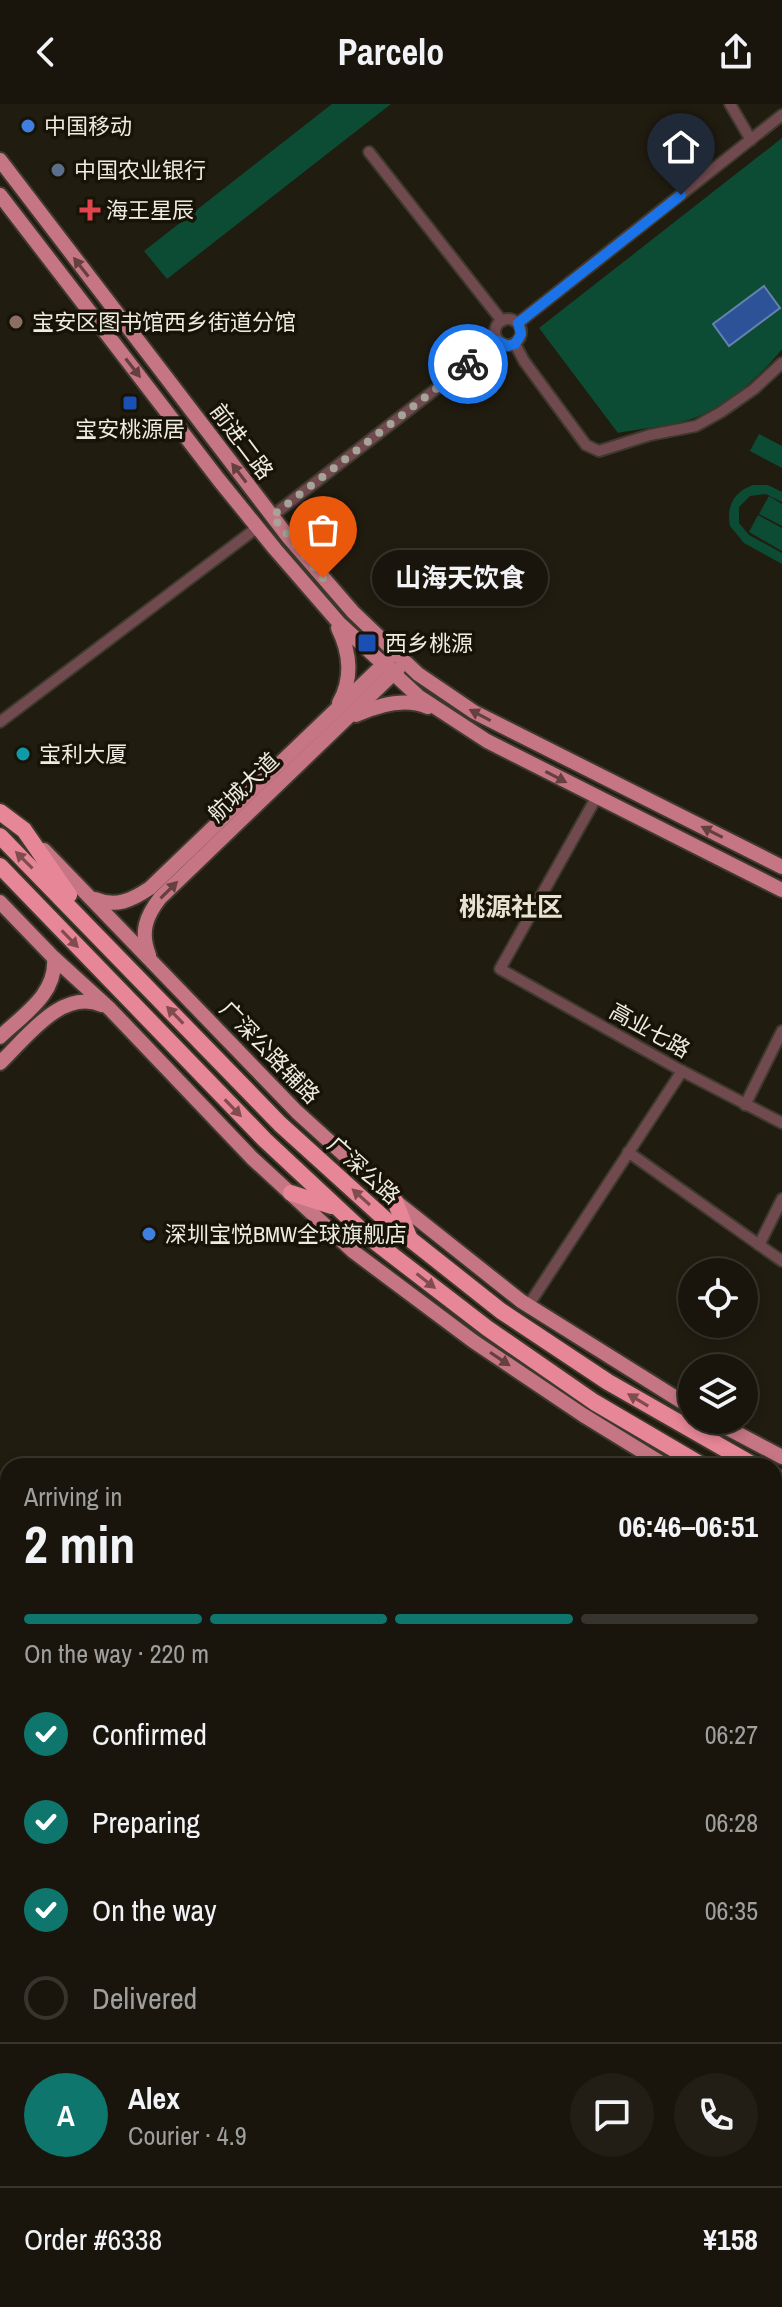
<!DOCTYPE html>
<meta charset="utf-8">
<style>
:root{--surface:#19150c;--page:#221e15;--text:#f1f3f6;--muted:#9f9f9d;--line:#37342d;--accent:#0f766e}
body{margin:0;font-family:"Archivo Narrow","Noto Sans SC",sans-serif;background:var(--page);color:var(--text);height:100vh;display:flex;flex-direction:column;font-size:30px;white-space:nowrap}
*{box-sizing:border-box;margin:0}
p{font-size:26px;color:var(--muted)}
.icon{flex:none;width:44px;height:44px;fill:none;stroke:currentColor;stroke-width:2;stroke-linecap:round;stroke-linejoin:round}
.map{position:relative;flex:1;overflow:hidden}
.drawer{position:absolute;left:0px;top:1354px;width:782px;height:850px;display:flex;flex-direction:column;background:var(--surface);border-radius:24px 24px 0 0;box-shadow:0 4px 12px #0003,0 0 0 2px var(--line)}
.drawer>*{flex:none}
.buttons{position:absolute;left:678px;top:1154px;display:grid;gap:16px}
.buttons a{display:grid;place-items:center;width:80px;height:80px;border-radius:50%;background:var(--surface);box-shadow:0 4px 12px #0003,0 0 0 2px var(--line);font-size:40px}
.pin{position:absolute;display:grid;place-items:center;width:68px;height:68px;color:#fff;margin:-82px -34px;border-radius:50% 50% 50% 0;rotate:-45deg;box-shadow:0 0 8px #0007}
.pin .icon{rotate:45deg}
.courier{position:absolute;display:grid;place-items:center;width:80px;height:80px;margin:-40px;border:6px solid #1a73e8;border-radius:50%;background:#fff;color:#222;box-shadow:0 2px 10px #0007}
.bubble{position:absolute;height:56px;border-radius:28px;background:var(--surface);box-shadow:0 4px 12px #0003,0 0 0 2px var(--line);font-size:26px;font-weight:700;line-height:56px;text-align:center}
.head em{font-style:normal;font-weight:700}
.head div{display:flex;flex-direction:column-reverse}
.head{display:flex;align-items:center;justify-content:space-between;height:136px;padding:0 24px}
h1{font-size:52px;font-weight:700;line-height:60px}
.bar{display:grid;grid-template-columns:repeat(4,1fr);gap:12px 8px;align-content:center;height:96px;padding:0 24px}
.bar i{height:10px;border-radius:6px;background:var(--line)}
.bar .on{background:var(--accent)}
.bar p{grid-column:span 4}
.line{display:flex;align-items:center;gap:20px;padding:0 24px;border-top:2px solid var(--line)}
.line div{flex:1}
.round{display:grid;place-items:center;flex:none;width:84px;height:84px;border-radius:42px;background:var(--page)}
ol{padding:0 24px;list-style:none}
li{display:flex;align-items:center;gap:24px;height:88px}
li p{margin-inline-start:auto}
li .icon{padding:8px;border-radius:50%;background:var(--accent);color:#fff;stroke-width:4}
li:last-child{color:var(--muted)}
li i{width:44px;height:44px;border:4px solid var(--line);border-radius:50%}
header{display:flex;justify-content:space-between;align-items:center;height:104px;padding:0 24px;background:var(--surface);font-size:36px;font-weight:700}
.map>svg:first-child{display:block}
.green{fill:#0c4c34}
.water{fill:#2c5397;stroke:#6681ae;stroke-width:2}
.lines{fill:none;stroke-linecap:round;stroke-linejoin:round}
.minor-casing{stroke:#3e392d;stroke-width:14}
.major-casing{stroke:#3e392d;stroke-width:18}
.highway-casing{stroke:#3e392d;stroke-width:20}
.minor{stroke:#714a50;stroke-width:10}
.major{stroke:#c57583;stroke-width:14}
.highway{stroke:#e78697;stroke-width:16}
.oneway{fill:#663f3f}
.oneway2{fill:#804c4f}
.done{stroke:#a6a398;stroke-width:8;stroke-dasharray:0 14.4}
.route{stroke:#1a73e8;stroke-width:10}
.shop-dot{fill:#3f7fe0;stroke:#181307;stroke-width:3}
.service-dot{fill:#5c6f8a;stroke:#181307;stroke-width:3}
.health-dot{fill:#e0444e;stroke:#181307;stroke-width:3}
.education-dot{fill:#8d6e63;stroke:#181307;stroke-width:3}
.transit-dot{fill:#1a4fb4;stroke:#181307;stroke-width:3}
.culture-dot{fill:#0f9aa8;stroke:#181307;stroke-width:3}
.labels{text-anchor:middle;stroke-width:7;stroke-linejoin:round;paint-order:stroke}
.poi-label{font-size:22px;fill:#eeebe2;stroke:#181307;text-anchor:start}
.street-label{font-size:22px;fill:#eeebe2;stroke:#181307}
.quarter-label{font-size:26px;font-weight:bold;fill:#e8e2d2;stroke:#181307}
</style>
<header><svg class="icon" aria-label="back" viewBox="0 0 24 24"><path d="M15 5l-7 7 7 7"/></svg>Parcelo<svg class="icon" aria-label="share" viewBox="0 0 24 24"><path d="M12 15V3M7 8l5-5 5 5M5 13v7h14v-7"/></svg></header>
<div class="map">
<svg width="782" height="2203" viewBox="0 0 782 2203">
<rect width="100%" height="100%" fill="#211c10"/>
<g class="green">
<path d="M332,0H391L167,175L144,147Z"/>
<path d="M782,34V245C762,271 730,299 699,312C677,322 642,324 618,329L539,224Z"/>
<path d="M759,330L782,342V364L750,347Z"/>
<path d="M753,381H768L782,388V398L766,390L750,392L739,403V419L749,431L782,449V460L744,439L730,422C726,402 734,388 753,381Z"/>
<path d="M769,392L782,400V422L759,410Z"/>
<path d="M758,411L782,424V447L749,428Z"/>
<path d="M782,1665V1775L774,1779V1666Z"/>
<path d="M301,2196H428L462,2203H301Z"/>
<path d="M520,2196H620L633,2203H517Z"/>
</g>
<path class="water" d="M764,182L780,204L729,242L713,220Z"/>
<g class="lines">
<defs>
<g id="minor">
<path d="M730,0L751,36"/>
<path d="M369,48L502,217"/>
<circle cx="508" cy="228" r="13"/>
<path d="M518,219L782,11"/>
<path d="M515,240L524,257L586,341L599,347L650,331L696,322L721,308L754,285L782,259"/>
<path d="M272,412L498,237"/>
<path d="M0,618L258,423"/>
<path d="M596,694L500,865L682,967L782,1019"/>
<path d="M745,1001L782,927"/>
<path d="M628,1048L782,1157"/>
<path d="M759,1141L782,1095"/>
<path d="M528,1202L682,967"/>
<path d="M774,1457L782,1454"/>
<path d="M0,1644L8,1636"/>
<path d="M774,1652L782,1651"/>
<path d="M0,1664L8,1656"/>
<path d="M0,1864L8,1877"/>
<path d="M774,1948L782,1939"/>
<path d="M722,2196L734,2203"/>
<path d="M59,2203L69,2196"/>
</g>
<g id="major">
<path d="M0,56L289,434L353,508L418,570L474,608L782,763"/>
<path d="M0,91L219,376L275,445L340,520L418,592L487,637L782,786"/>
<path d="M338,524C350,548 353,574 339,599"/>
<path d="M356,611C378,601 405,593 428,603"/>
<path d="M44,746L297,1008L395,1097L521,1197L692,1304"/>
<path d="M95,795C116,804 132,796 150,784L389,555"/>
<path d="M0,798L54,854L110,905L252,1054L354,1148L473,1237L583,1311L666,1362"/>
<path d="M149,851C140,828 146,812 160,794L398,565"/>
<path d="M0,933C24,910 57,890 54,854"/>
<path d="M0,959C27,933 62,884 102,901"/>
<path d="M712,1316L782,1353"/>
<path d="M774,1420L782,1424"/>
</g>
<g id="highway">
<path d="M0,708L24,726L69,791"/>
<path d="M0,732L280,1020L386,1116L501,1207L608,1278L755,1362"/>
<path d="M0,762L265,1036L370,1134L487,1224L594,1298L703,1362"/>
<path d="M291,1089L331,1102"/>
<path d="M395,1097L409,1133"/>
<path d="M774,1372L782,1376"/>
<path d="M774,1399L782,1403"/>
</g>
</defs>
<use href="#minor" class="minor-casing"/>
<use href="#major" class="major-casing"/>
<use href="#highway" class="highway-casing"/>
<use href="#minor" class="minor"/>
<use href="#major" class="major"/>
<use href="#highway" class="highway"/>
</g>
<defs><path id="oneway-solid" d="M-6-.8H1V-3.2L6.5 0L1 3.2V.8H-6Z" transform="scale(2)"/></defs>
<g class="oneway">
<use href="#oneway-solid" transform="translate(81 163) rotate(-128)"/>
<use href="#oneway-solid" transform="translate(133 264) rotate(52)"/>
<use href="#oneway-solid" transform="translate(239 369) rotate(-127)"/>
<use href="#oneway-solid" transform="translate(480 611) rotate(-152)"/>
<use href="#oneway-solid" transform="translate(556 673) rotate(28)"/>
<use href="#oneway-solid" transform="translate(712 728) rotate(-153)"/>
<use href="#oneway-solid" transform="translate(169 786) rotate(-45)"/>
<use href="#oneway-solid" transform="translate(500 1255) rotate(34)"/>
</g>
<g class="oneway2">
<use href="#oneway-solid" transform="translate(24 756) rotate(-135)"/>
<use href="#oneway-solid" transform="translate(70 835) rotate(46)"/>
<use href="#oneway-solid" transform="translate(175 911) rotate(-134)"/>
<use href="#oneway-solid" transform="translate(233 1004) rotate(46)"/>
<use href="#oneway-solid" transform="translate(361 1093) rotate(-138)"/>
<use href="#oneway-solid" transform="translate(426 1177) rotate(38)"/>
<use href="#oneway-solid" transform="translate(638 1296) rotate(-149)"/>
</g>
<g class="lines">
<path class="done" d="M323,474L272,412L468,260"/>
<path class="route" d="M468,260L498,237L508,242L515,240L521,230L518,219L681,91"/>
</g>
<g class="shop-dot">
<circle cx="28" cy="22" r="8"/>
<circle cx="149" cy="1130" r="8"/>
</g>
<circle class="service-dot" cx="58" cy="66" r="8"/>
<path class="health-dot" d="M86 94h8v8h8v8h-8v8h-8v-8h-8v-8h8z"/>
<circle class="education-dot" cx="16" cy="218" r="8"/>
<g class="transit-dot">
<rect x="122" y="291" width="16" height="16" rx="4"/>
<rect x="357" y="529" width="20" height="20" rx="4"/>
</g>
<circle class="culture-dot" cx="23" cy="650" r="8"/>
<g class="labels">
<g class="poi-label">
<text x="44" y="30">中国移动</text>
<text x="74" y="74">中国农业银行</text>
<text x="106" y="114">海王星辰</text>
<text x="32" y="226">宝安区图书馆西乡街道分馆</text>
<text x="130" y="333" text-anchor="middle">宝安桃源居</text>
<text x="385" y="547">西乡桃源</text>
<text x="39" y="658">宝利大厦</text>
<text x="165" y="1138">深圳宝悦BMW全球旗舰店</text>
</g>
<g class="street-label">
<text transform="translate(242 337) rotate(53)" y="8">前进二路</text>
<text transform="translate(243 683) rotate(-44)" y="8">航城大道</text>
<text transform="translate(650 926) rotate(29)" y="8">高业七路</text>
<text transform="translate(270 948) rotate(46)" y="8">广深公路辅路</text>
<text transform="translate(364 1066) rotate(42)" y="8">广深公路</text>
</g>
<g class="quarter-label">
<text x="511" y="812">桃源社区</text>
</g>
</g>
</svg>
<div class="buttons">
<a><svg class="icon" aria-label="locate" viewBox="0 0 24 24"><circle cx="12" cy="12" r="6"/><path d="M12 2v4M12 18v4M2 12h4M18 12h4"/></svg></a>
<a><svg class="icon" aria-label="layers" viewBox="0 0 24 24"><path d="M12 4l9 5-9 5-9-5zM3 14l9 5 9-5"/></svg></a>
</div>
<div class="pin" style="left:323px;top:474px;background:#ea580c"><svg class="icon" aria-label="bag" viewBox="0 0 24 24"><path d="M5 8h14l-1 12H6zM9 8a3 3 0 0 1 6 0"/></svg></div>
<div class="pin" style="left:681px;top:91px;background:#1f2937"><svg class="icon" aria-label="home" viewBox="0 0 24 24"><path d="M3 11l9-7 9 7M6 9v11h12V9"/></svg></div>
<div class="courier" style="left:468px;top:260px"><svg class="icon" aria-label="bike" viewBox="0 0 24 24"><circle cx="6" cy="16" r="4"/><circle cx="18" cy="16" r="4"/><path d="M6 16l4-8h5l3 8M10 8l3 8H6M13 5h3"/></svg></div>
<div class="bubble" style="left:372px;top:446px;width:176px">山海天饮食</div>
<section class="drawer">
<div class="head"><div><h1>2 min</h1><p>Arriving in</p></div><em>06:46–06:51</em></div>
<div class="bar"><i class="on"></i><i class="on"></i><i class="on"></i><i></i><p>On the way · 220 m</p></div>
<ol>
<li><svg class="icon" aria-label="check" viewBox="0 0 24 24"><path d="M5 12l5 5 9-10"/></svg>Confirmed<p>06:27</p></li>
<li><svg class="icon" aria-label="check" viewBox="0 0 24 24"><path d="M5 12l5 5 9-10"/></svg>Preparing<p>06:28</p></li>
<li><svg class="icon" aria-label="check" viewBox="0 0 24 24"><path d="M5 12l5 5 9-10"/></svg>On the way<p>06:35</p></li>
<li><i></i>Delivered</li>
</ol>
<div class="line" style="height:144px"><b class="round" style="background:var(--accent);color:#fff">A</b><div><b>Alex</b><p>Courier · 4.9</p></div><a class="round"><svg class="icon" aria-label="chat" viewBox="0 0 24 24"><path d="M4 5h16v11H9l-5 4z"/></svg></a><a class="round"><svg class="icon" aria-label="phone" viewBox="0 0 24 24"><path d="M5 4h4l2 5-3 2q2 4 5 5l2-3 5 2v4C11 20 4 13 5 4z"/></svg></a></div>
<div class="line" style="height:104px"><div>Order #6338</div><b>¥158</b></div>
</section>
</div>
